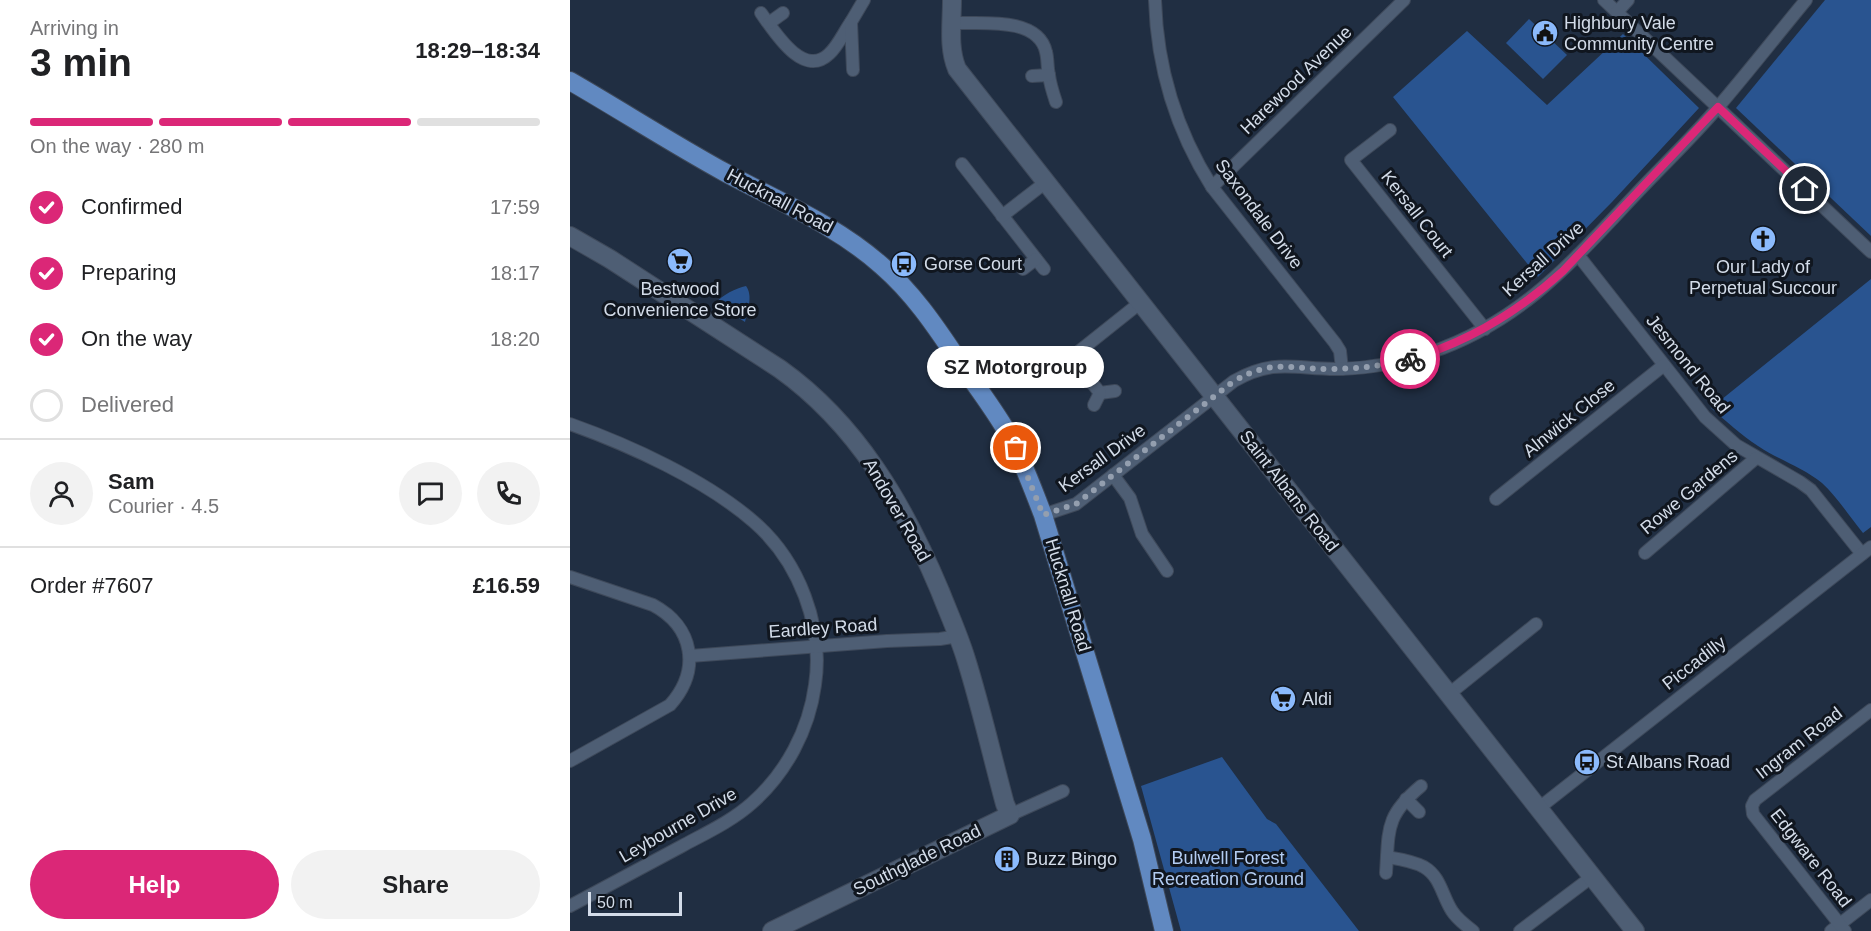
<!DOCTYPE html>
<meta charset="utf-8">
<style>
:root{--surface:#fff;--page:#f2f2f2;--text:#202124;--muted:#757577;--line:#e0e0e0;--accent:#db2777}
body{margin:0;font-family:Arial,sans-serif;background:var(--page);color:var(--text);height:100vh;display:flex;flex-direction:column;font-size:22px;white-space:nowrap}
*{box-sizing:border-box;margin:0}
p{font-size:20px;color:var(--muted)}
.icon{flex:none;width:33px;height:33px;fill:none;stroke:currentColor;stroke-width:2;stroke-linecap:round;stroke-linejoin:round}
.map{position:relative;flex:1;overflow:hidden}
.side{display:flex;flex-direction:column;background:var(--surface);width:570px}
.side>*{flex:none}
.scale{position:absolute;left:18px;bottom:15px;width:94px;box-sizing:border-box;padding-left:6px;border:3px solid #d3dce9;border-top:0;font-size:16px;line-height:21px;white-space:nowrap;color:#d3dce9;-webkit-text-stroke:4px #10161f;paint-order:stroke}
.pin{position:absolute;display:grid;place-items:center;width:51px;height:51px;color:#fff;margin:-26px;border:3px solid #fff;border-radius:50%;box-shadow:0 2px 6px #0007}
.courier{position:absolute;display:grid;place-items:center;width:60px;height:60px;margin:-30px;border:4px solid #db2777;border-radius:50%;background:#fff;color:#222;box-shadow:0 2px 8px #0007}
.bubble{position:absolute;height:42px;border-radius:21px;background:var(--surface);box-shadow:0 2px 4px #0004;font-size:20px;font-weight:700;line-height:42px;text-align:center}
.headline em{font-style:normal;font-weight:700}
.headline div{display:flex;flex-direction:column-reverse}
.headline{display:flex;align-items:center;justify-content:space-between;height:102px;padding:0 30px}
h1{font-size:39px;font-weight:700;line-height:45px}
.bar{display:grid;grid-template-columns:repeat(4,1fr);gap:9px 6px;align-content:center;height:72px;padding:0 30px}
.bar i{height:8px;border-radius:4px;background:var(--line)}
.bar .active{background:var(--accent)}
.bar p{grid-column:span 4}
.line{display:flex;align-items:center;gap:15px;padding:0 30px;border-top:2px solid var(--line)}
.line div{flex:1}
.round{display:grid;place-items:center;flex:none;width:63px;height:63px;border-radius:32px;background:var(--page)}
ol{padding:0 30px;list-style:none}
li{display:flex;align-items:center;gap:18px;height:66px}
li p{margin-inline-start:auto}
li .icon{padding:6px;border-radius:50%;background:var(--accent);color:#fff;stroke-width:4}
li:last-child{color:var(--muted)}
li i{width:33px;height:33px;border:3px solid var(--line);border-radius:50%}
.cta{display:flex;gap:12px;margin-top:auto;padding:12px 30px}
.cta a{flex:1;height:69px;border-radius:36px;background:var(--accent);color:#fff;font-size:24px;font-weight:700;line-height:69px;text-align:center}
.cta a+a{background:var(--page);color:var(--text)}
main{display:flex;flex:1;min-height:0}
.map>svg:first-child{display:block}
.green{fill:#295490}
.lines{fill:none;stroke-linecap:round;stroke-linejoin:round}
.street-casing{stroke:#3e495a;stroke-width:14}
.secondary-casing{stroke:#3e495a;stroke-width:20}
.primary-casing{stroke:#3e495a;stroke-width:20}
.street{stroke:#4e5e74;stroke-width:12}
.secondary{stroke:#4e5e74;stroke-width:18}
.primary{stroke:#6189c1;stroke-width:18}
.done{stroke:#949faf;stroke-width:6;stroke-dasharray:0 10.8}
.route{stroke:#db2777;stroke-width:8}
.labels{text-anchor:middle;stroke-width:6;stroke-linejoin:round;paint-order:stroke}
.poi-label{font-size:18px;fill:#d3dce9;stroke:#10161f;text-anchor:start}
.street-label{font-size:18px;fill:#d3dce9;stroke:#10161f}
.park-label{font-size:18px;fill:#b3cdf3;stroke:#10161f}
</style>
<main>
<section class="side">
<div class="headline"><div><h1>3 min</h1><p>Arriving in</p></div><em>18:29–18:34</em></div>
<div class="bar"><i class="active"></i><i class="active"></i><i class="active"></i><i></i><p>On the way · 280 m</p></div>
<ol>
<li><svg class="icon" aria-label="check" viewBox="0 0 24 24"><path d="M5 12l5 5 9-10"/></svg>Confirmed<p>17:59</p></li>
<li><svg class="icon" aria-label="check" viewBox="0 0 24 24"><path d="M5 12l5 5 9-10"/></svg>Preparing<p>18:17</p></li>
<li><svg class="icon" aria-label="check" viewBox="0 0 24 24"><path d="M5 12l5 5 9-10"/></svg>On the way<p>18:20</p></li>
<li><i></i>Delivered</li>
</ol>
<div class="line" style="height:108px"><a class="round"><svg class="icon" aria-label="person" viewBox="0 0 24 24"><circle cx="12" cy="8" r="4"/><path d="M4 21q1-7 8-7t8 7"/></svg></a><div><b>Sam</b><p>Courier · 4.5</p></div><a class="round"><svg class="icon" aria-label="chat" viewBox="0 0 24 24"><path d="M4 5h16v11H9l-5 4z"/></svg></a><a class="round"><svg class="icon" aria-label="phone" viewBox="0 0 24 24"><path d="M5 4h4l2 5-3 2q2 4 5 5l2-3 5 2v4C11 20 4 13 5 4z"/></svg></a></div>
<div class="line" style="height:78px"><div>Order #7607</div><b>£16.59</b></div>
<div class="cta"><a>Help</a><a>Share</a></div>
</section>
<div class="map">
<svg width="1301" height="931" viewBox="0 0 1301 931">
<rect width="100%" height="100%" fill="#202e42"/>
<g class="green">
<path d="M1255,0H1301V236L1166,108Z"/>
<path d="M959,19L997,55L973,79L936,43Z"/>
<path d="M897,31L977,105L1053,34L1129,108L1042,202L968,277L823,97Z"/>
<path d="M1301,279V527L1293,533C1280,517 1267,497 1252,483C1232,467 1209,460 1188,446C1171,435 1156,421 1141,408Z"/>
<path d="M176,286C183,295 178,311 175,322L161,313L163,310L158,307L155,309L146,303C152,295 166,288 176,286Z"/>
<path d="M652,757L697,819L706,824L789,931H611L571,786Z"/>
</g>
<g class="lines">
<defs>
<g id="street">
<path d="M585,0C587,67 606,130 642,187L765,343L770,351L772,369"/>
<path d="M1034,0L1301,252"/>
<path d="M1047,12L1058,0"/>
<path d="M191,13C204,31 233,79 259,54C268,46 274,32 281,22"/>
<path d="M199,23L213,13"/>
<path d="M382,23C410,24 468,16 476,52C478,59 477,67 479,75C480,84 483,93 486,102"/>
<path d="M283,70L281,22L294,0"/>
<path d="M462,76L479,75"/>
<path d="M820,130L781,160L915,329"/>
<path d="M392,164L474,269"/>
<path d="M642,187L834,0"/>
<path d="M432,216L476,182"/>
<path d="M1008,255L1135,417L1166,445L1230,482L1241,490L1292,554"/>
<path d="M453,269L466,259"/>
<path d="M545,391L530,393L502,357L571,302"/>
<path d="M524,405L530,393"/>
<path d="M0,424C59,445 136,480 184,522C229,561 254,626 245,685C239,730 216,773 182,803C162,821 136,833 112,846C75,866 37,886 0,906"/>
<path d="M543,475L560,498L572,534L597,571"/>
<path d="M926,499L1094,365"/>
<path d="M473,515L506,504L664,381C706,357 727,370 770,369C800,368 830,363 859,353C951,322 1001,263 1065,195C1093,165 1123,137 1149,106C1179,71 1207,35 1236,0"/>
<path d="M1075,553L1186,458"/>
<path d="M0,577L83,605C124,627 131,670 100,705L0,761"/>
<path d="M120,656L317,641L370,639L388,636"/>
<path d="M879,694L966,624"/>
<path d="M836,799L849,812"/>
<path d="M969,808L1301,547"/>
<path d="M440,815L493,791"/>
<path d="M817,857C829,859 843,861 854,867C871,877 872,896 882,911C887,919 895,925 903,931"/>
<path d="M816,873C819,829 815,816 851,786"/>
<path d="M950,931L1023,876"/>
<path d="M1261,931L1301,900"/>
<path d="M1275,931L1183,814L1182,806L1185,800L1301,710"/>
</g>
<g id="secondary">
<path d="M382,0C382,23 378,48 387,69L1065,931"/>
<path d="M0,236L40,259L210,369C287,424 334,505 370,591C379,614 389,636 396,659C411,707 422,756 435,804L440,815L202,931"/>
</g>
<path id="primary" d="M0,81C52,111 103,144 156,173C210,202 266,225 312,266C342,292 364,324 386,357C403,382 422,406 437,432C452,458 462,487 473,515L572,839L594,931"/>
</defs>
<use href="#street" class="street-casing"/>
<use href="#secondary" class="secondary-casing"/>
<use href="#primary" class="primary-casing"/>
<use href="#street" class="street"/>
<use href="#secondary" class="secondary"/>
<use href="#primary" class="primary"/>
</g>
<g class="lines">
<path class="done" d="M446,448L473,515L506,504L664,381C703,359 718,369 758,369C786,369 813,366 840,359"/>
<path class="route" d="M840,359C899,342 948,312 993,271L1148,107L1235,189"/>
</g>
<defs>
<symbol id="civic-disc" viewBox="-11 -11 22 22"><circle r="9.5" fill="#8bbafc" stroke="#10161f"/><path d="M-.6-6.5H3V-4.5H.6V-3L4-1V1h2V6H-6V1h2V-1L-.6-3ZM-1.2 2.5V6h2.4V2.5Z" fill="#111"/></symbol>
<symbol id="church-disc" viewBox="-11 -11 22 22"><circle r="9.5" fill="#8bbafc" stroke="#10161f"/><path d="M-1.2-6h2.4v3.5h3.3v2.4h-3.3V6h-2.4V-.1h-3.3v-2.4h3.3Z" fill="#111"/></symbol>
<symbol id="supermarket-disc" viewBox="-11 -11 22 22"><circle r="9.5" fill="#8bbafc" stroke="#10161f"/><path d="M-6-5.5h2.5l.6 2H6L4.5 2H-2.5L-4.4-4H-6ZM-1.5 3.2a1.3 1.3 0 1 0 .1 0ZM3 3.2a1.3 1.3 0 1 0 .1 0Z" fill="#111"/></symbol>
<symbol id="bus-disc" viewBox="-11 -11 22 22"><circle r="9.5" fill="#8bbafc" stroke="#10161f"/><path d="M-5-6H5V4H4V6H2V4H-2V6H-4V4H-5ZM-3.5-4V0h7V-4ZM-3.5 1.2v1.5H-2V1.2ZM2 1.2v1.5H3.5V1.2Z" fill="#111"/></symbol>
<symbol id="building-disc" viewBox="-11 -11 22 22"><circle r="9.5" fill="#8bbafc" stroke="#10161f"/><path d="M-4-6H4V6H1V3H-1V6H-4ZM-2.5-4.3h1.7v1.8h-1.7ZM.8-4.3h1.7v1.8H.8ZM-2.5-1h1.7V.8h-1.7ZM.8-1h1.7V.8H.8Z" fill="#111"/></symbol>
</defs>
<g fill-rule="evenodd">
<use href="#civic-disc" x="960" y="18" width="30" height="30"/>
<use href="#church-disc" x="1178" y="224" width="30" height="30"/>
<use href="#supermarket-disc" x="95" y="246" width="30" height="30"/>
<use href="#bus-disc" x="319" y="249" width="30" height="30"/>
<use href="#supermarket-disc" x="698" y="684" width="30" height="30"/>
<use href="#bus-disc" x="1002" y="747" width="30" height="30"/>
<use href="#building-disc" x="422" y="844" width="30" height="30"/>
</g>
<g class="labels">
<g class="poi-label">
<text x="994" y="29">Highbury Vale<tspan x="994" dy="21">Community Centre</tspan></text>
<text x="354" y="270">Gorse Court</text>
<text x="1193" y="273" text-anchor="middle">Our Lady of<tspan x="1193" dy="21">Perpetual Succour</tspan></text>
<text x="110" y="295" text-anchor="middle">Bestwood<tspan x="110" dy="21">Convenience Store</tspan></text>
<text x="732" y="705">Aldi</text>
<text x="1036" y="768">St Albans Road</text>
<text x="456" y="865">Buzz Bingo</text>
</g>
<g class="street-label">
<text transform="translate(726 80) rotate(-44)" y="6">Harewood Avenue</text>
<text transform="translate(210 201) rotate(28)" y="6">Hucknall Road</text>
<text transform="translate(689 214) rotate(53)" y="6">Saxondale Drive</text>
<text transform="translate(847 214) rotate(52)" y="6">Kersall Court</text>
<text transform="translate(973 259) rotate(-42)" y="6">Kersall Drive</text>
<text transform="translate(1118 364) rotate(51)" y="6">Jesmond Road</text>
<text transform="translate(999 418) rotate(-39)" y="6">Alnwick Close</text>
<text transform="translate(532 458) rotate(-36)" y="6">Kersall Drive</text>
<text transform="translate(719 491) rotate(52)" y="6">Saint Albans Road</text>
<text transform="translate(1119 492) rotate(-40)" y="6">Rowe Gardens</text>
<text transform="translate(327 510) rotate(60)" y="6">Andover Road</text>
<text transform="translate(498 595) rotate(73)" y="6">Hucknall Road</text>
<text transform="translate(253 628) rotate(-4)" y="6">Eardley Road</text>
<text transform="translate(1124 663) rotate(-38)" y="6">Piccadilly</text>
<text transform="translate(1229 743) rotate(-38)" y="6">Ingram Road</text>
<text transform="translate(108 825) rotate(-30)" y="6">Leybourne Drive</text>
<text transform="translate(1241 858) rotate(52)" y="6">Edgware Road</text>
<text transform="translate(347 860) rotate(-26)" y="6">Southglade Road</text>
</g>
<g class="park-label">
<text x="658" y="864">Bulwell Forest<tspan x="658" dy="21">Recreation Ground</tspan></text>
</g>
</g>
</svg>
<div class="scale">50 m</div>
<div class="pin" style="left:446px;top:448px;background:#ea580c"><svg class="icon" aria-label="bag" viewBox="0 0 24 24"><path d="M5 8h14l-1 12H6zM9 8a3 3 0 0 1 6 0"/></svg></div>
<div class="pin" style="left:1235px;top:189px;background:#1f2937"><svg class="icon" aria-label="home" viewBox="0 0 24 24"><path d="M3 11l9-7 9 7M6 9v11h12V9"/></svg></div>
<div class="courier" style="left:840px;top:359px"><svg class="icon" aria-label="bike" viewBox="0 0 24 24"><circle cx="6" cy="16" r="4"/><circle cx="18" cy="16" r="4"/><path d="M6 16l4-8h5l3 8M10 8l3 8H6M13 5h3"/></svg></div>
<div class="bubble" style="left:357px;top:346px;width:177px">SZ Motorgroup</div>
</div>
</main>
